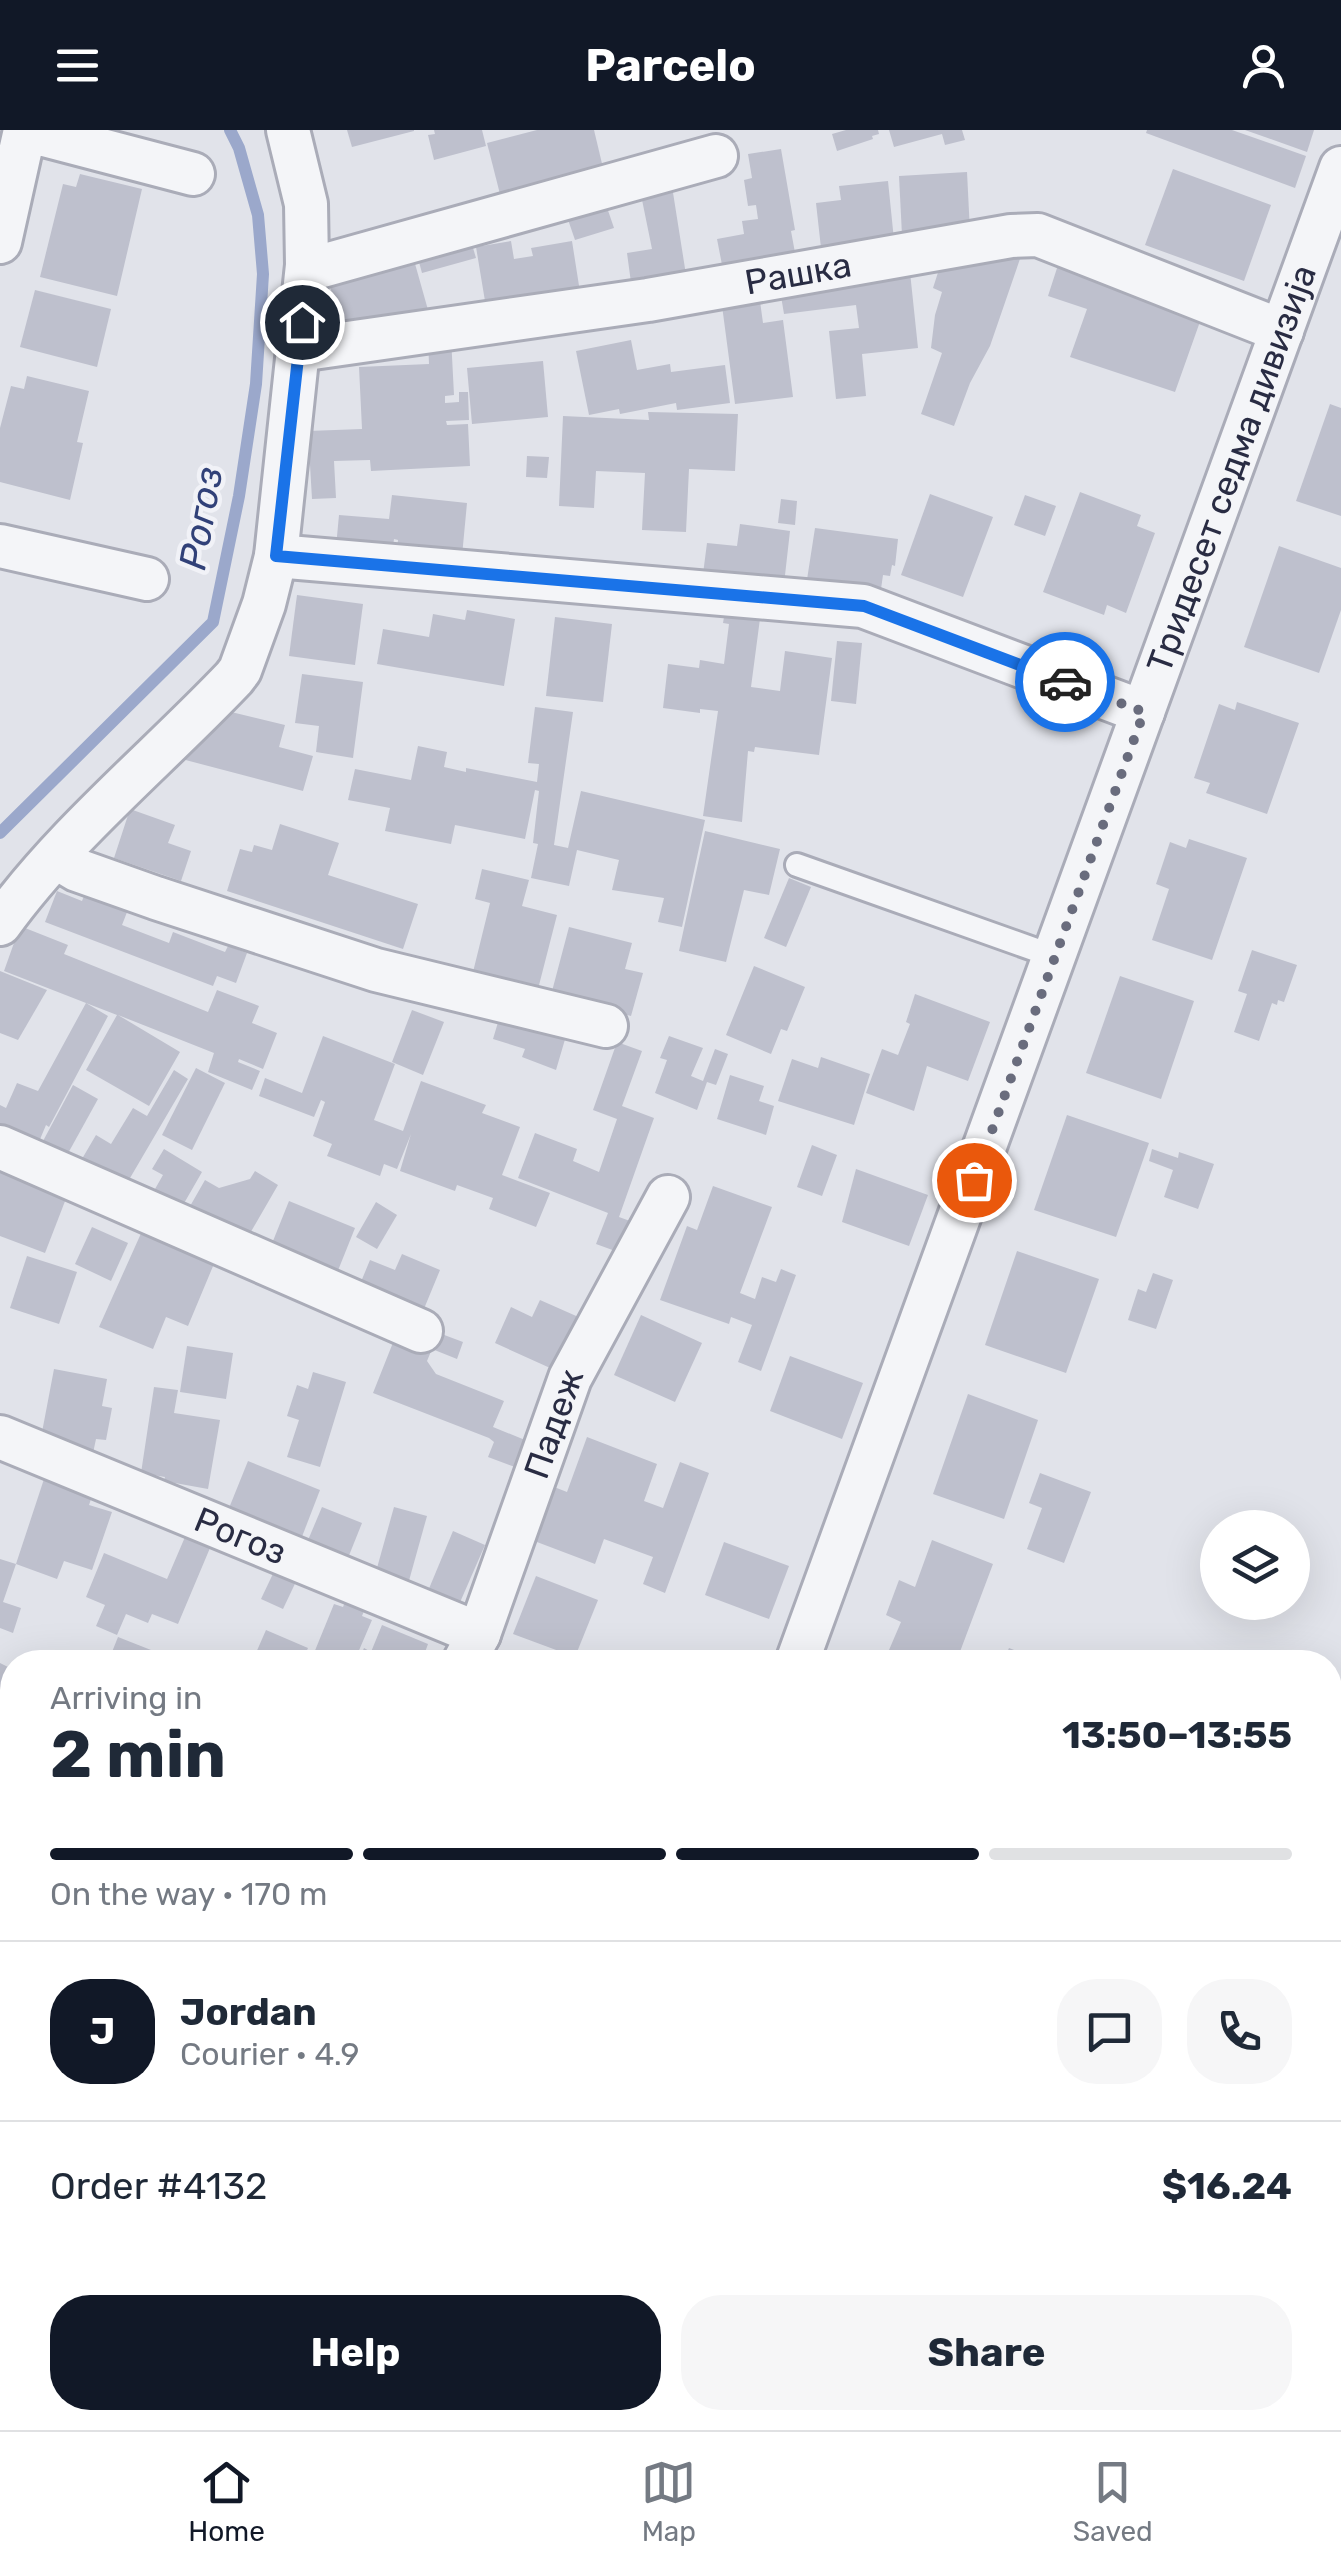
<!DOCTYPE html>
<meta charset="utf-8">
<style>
:root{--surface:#fff;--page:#f6f6f7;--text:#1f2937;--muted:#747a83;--line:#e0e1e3;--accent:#111827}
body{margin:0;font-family:Rubik,sans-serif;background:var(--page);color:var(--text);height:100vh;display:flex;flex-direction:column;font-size:38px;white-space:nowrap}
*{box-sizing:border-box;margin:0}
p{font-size:32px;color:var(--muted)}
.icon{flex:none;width:55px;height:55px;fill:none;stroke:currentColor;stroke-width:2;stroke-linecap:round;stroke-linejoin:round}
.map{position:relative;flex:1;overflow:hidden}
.drawer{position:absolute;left:0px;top:1520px;width:1342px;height:780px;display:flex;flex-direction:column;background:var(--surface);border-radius:40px 40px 0 0;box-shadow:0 10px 40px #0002}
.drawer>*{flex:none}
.fabs{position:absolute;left:1200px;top:1380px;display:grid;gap:20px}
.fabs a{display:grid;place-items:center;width:110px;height:110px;border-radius:50%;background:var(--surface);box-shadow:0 10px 40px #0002;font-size:50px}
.pin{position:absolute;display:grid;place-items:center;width:85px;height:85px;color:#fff;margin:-42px;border:5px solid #fff;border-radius:50%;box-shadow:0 2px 10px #0007}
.courier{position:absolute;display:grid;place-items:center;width:100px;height:100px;margin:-50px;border:8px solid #1a73e8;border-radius:50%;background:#fff;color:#222;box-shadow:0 2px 12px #0007}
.overview em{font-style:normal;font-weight:700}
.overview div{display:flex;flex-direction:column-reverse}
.overview{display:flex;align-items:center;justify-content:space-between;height:170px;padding:0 50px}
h1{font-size:65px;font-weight:700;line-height:75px}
.bar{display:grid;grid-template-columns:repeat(4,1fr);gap:15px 10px;align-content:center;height:120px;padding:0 50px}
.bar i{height:12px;border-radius:8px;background:var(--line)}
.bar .on{background:var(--accent)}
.bar p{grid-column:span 4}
.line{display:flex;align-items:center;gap:25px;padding:0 50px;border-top:2px solid var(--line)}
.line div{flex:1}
.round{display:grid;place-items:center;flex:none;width:105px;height:105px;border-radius:40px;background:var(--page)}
.button{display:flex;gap:20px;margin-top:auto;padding:20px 50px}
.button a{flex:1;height:115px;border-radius:40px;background:var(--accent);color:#fff;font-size:40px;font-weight:700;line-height:115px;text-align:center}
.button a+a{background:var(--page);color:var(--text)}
header{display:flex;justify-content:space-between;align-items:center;height:130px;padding:0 50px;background:var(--accent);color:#fff;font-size:45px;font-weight:700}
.tabs{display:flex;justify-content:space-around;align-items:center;height:140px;border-top:2px solid var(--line);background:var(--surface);font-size:28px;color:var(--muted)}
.tabs a{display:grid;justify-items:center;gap:5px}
.tabs .on{color:var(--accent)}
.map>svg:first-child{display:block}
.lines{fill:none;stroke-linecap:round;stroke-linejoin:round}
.stream{stroke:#9ba8cb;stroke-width:12}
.building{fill:#bec0cd}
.lane-casing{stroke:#aaacb8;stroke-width:28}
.street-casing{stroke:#aaacb8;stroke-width:48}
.lane{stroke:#f4f5f8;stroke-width:22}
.street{stroke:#f4f5f8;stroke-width:42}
.done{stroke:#696c7d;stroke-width:10;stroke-dasharray:0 18}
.route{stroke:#1a73e8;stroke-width:12}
.labels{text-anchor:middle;stroke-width:9;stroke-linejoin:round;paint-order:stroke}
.street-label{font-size:35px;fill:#292c43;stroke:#f1f2f7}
.water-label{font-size:38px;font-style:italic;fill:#314178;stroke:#f1f2f7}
</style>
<header><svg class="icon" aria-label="menu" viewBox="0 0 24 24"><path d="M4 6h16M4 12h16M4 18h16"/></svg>Parcelo<svg class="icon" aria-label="person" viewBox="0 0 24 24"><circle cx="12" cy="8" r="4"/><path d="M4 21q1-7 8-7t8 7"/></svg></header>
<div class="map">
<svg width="1341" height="2300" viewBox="0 0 1341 2300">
<rect width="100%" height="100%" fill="#e1e3ea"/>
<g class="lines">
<path class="stream" d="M0,703L213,492L239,366L256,254L263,144L258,85L239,18L230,0"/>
</g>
<g class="building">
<path d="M347,0H414V1L352,17Z"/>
<path d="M434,0H482L486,16L434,30L428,5L435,4Z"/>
<path d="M537,0H594L604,42L501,68L487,13Z"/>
<path d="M846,0H878L879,4L872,6L873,9L837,21L832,4Z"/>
<path d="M889,0H962L965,10L945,15L942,4L894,17Z"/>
<path d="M1147,0H1232L1306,26L1295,58L1146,3Z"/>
<path d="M1245,0H1314L1307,22Z"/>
<path d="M781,19L795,100L791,101L796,128L723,140L717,109L744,104L742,91L758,89L756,75L748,76L744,50L752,48L748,24Z"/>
<path d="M1173,39L1271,75L1244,151L1145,115Z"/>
<path d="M967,42L970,102L902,105L899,46Z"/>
<path d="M80,44L142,59L117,166L40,147L63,54L76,57Z"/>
<path d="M671,50L687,151L632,160L627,123L652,119L639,55Z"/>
<path d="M888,51L894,110L821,118L816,73L841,70L839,56Z"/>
<path d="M603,66L614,98L575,110L564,78Z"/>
<path d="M468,101L476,128L422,143L415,117Z"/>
<path d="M511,111L514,129L533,126L531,118L572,111L580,162L486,177L476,117Z"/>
<path d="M410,116L428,180L344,203L325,140Z"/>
<path d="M968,122L1022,123L990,216L970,253L954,296L921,284L942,223L931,218L935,185L942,162L933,158L942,130L963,138Z"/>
<path d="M1058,135L1202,186L1175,262L1070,227L1087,179L1048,166Z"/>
<path d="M910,142L918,218L862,224L866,266L836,269L829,201L859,198L856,175L784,184L779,154Z"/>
<path d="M35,160L111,179L97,237L20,217Z"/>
<path d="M759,164L763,193L783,190L793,267L735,274L721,168Z"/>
<path d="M451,207L454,265L445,266V273L459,272V262H468L469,290L446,291L447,295L468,294L470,336L371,341L370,330L334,331L336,368L312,369L308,301L362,299L359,237L429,234L428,208Z"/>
<path d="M631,210L637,240L670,234L671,242L725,235L730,273L677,280L676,273L620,284L619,279L589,285L576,221Z"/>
<path d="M543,231L548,287L472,294L467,238Z"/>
<path d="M27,246L89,261L77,312L83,313L70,370L0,352V298L11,256L24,259Z"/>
<path d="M1330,274L1341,278V386L1296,371Z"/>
<path d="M648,282L738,284L735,341L689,339L686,402L642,400L645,343L596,341L594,378L559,376L563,286L649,290Z"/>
<path d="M527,326L549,327L547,348L526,347Z"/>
<path d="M1080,362L1141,385L1137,396L1155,403L1126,483L1107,475L1104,485L1043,462Z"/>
<path d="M930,364L993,387L963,467L901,445Z"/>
<path d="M392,365L467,373L462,426L397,419L398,410L394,409L392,423L336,417L339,385L389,389Z"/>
<path d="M1025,365L1056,376L1045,406L1014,395Z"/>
<path d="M781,369L797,371L795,395L778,393Z"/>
<path d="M740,394L790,401L784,454L703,444L707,413L737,416Z"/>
<path d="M815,398L898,409L895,436L892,435L890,446L883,445L880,466L806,456Z"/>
<path d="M1279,416L1341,438V480L1319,543L1244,517Z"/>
<path d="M297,465L363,474L355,535L289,526Z"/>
<path d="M726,475L761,481L751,557L780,561L785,521L832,528L819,625L755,617L754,622L748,621L742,692L703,686L718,581L700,579V583L663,578L668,534L699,538L700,530L724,534L729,494L723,493Z"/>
<path d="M467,480L515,489L504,556L377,534L383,499L429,507L433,484L465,490Z"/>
<path d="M555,487L612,494L603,572L546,566Z"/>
<path d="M837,511L862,513L856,574L831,571Z"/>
<path d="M302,544L363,552L353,628L316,622L319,596L295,593Z"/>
<path d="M1237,572L1299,593L1267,684L1206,663L1210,653L1194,648L1219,574L1235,580Z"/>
<path d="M535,577L573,582L554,715L568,718L581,661L705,690L682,797L658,792L664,768L612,760L619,730L577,720L569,756L531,748L538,714L533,713L539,661L535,660L525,709L455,695L451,714L385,701L390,678L348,670L355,639L411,650L418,616L447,622L444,637L466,642V638L537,652L539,634L528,633Z"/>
<path d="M223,580L285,595L279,617L313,626L303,661L178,628Z"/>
<path d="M130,679L175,695L168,713L191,721L181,751L114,728Z"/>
<path d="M280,694L339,713L328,745L418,774L403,819L227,761L240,719L252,722L254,715L272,720Z"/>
<path d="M705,701L780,719L769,765L744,760L726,832L679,821Z"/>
<path d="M1189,709L1247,728L1212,830L1152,810L1169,759L1156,754L1170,712L1186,718Z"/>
<path d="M482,739L529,750L522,776L557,785L537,863L473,842L490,773L475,769Z"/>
<path d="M789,748L811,757L786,817L764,808Z"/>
<path d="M88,756L131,772L122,795L169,813L173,802L225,822L228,816L247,823L236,853L217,846L213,856L45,792L57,761L82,771Z"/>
<path d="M20,796L68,815L64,824L208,882L217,860L259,876L252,893L277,903L263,939L239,929L238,932L260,941L252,960L208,942L214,923L118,885L180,922L149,976L86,940L117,885L86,873L108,886L49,997L46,995L33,1026L0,1012V975L6,978L17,953L38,961L86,873L4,841Z"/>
<path d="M569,797L632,813L625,839L643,843L631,886L551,865Z"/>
<path d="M1252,820L1297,835L1284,872L1278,870L1277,875L1272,873L1259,911L1234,902L1247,864L1238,861Z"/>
<path d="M754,836L805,857L787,901L781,899L771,924L726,905Z"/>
<path d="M0,841L47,860L18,910L0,903Z"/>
<path d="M1120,846L1194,871L1161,969L1086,943Z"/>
<path d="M915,864L990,892L968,951L927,936L914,981L866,963L882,919L898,925L910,894L906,892Z"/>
<path d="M502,879L566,906L556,940L522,927L525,919L493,909Z"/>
<path d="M412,880L444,892L423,945L392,932Z"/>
<path d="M323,906L395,934L374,990L403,1001L421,951L486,975L482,983L520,997L502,1045L550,1063L536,1097L489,1079L493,1068L457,1055L455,1061L400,1041L411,1004L397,1039L384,1034L380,1046L327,1026L332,1014L313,1006L325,972L321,970L314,987L259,966L265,948L302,963Z"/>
<path d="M669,906L703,918L691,946L703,951L715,919L728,924L716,955L707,952L697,980L655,963L667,930L660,928Z"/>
<path d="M617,912L642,921L622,976L654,988L619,1087L630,1091L618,1122L596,1114L608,1083L518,1048L535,1003L577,1019L573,1031L599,1042L617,989L593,980Z"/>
<path d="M821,927L870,944L854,995L778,971L792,929L818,938Z"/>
<path d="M196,938L225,953L192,1020L162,1005Z"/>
<path d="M174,940L188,949L123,1060L79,1034L96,1005L111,1014L133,978L147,986Z"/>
<path d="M730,945L764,956L759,971L774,976L766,1005L717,989Z"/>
<path d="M73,955L98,969L61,1036L35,1026Z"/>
<path d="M1067,985L1149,1013L1116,1107L1034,1080Z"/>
<path d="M812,1015L837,1025L822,1066L797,1057Z"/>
<path d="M164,1019L202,1042L179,1082L151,1066L163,1045L152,1039Z"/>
<path d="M1152,1019L1178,1028L1179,1022L1214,1034L1198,1079L1164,1067L1173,1040L1149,1031Z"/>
<path d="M856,1039L928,1065L909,1116L842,1092Z"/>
<path d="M0,1040L67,1066L45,1123L0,1106Z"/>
<path d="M255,1041L278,1055L245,1112L189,1078L205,1050L219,1058L250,1049Z"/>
<path d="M713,1056L772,1077L740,1163L755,1169L762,1147L776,1152L781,1139L796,1145L761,1241L738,1232L752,1195L731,1187L729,1194L660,1170L687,1096L697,1100Z"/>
<path d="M289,1071L355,1098L335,1148L269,1121Z"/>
<path d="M376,1072L397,1085L377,1119L356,1107Z"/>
<path d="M92,1097L128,1113L111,1151L75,1134Z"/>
<path d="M143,1099L216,1129L188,1196L166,1187L153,1219L99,1197Z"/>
<path d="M1017,1121L1099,1149L1066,1243L985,1215Z"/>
<path d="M402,1124L440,1140L421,1186L358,1159L370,1130L395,1140Z"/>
<path d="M27,1126L77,1142L59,1194L10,1178Z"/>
<path d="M1153,1143L1173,1150L1156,1199L1128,1190L1138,1159L1146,1162Z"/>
<path d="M540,1170L583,1189L559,1242L495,1213L511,1177L532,1187Z"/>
<path d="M641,1185L702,1213L675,1272L614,1245Z"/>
<path d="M431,1200L463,1212L457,1229L432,1219L427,1231L436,1244L504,1271L493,1297L525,1310L515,1337L488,1327L494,1312L489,1308L373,1263L396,1205Z"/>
<path d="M187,1216L233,1223L226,1269L180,1262Z"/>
<path d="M790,1226L863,1253L842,1309L770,1281Z"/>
<path d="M54,1239L107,1249L102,1276L112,1278L106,1310L96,1309L92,1328L39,1318Z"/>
<path d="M313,1242L346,1252L320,1337L287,1327L299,1290L287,1286L297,1255L308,1259Z"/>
<path d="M154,1257L178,1260L174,1283L220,1290L208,1359L164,1351L165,1347L141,1343Z"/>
<path d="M968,1264L1038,1290L1004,1389L933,1364Z"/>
<path d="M587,1307L657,1334L644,1371L663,1378L680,1332L709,1343L665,1463L643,1454L653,1427L604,1409L595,1434L529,1409L549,1355L567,1362Z"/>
<path d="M248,1331L320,1360L298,1417L225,1388Z"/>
<path d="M1040,1343L1091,1362L1064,1433L1027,1419L1042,1378L1029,1373Z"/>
<path d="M44,1349L92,1366L89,1375L112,1382L92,1440L64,1431L57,1449L16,1434L3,1472L21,1478L13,1503L0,1498V1429L16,1434Z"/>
<path d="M322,1377L362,1393L344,1438L303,1422Z"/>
<path d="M394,1377L427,1386L405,1465L372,1456Z"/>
<path d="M453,1401L485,1415L454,1486L423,1473Z"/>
<path d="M185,1407L210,1418L178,1494L152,1484L148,1493L126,1484L117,1505L96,1496L105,1475L86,1467L104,1423L167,1449Z"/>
<path d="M932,1410L993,1434L958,1527L954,1526L952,1532H900L886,1527L901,1492L886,1485L899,1450L915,1457Z"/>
<path d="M724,1412L789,1436L769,1489L705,1465Z"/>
<path d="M279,1431L301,1441L283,1479L261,1469Z"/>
<path d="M536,1446L598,1470L575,1527L513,1504Z"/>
<path d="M347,1467L366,1476L362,1486L372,1490L354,1532H321L324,1527L314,1523L334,1474L343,1477Z"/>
<path d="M382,1495L428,1514L424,1525L429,1527L427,1532H358L364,1518L371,1522Z"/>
<path d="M266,1500L308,1518L302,1532H252Z"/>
<path d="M118,1507L151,1520L176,1532H108Z"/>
<path d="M1009,1518L1032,1527L1030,1532H1003Z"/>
<path d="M0,1533L12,1539V1613L0,1607Z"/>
<path d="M0,1702L12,1707V1757L0,1751Z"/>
<path d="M0,1906L12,1911V1922L4,1943L0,1941Z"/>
<path d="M0,1988L12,1994V2057L0,2051Z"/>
<path d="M0,2093L12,2098V2133L0,2128Z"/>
<path d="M72,2288H101L96,2300H67Z"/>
<path d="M120,2288H169L166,2300H116Z"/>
<path d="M617,2288H673L669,2300H650Z"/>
</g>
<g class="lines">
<defs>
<path id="lane" d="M797,735L1056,827"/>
<g id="street">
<path d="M0,112L25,0L193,44"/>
<path d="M307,135L322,136L716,26"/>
<path id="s1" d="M299,220L648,170L1011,106L1038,105L1282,201"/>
<path d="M0,416L147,449"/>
<path d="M276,426L863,476L1143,582"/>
<path d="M57,728L77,740L156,768L376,840L606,896"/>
<path d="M0,794C64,705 158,628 234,548L240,540L264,474L276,426L307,135L306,74L288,0"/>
<path d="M0,1017L421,1201"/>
<path id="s2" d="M0,1307L479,1504"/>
<path id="s3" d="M464,1532L479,1504L570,1248L668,1067"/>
<path id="s4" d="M797,1532L1341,38"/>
<path d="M0,1620L12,1626"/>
<path d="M0,1849L12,1855"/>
<path d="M0,1950L12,1956"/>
<path d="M378,2288L409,2300"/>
<path d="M111,2300L116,2288"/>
<path d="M516,2300L520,2288"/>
</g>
</defs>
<use href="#lane" class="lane-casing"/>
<use href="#street" class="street-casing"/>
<use href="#lane" class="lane"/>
<use href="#street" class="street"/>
</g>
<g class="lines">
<path class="done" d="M974,1050L1144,582L1065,552"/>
<path class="route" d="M302,192L276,426L864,476L1065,552"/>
</g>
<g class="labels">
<g class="street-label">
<text dy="12" stroke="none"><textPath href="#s1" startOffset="505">Рашка</textPath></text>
<text dy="12" stroke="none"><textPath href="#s4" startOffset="1270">Тридесет седма дивизија</textPath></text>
<text dy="12" stroke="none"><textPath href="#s3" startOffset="255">Падеж</textPath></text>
<text dy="12" stroke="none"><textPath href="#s2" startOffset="260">Рогоз</textPath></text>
</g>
<g class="water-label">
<text transform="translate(201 388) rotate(-80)" y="13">Рогоз</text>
</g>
</g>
</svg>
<div class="fabs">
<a><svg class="icon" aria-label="layers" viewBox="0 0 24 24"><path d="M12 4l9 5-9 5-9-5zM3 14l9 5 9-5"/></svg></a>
</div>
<div class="pin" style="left:974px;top:1050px;background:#ea580c"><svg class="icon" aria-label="bag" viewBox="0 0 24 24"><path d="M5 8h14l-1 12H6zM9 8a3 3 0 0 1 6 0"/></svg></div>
<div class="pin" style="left:302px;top:192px;background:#1f2937"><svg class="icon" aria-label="home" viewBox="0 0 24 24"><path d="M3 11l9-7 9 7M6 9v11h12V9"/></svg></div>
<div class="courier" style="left:1065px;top:552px"><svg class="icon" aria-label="car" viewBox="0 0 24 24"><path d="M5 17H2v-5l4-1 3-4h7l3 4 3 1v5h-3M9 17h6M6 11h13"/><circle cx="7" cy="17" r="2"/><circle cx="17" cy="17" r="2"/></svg></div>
<section class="drawer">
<div class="overview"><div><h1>2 min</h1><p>Arriving in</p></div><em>13:50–13:55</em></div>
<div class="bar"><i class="on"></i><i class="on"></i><i class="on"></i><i></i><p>On the way · 170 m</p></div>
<div class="line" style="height:180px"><b class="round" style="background:var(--accent);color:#fff">J</b><div><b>Jordan</b><p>Courier · 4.9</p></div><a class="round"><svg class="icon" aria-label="chat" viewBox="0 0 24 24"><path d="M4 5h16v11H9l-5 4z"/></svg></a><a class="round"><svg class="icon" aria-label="phone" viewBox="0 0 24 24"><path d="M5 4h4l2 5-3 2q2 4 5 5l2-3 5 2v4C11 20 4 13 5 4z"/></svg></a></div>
<div class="line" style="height:130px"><div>Order #4132</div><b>$16.24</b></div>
<div class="button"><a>Help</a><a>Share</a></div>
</section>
</div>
<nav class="tabs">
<a class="on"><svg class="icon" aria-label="home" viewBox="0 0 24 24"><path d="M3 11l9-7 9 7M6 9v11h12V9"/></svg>Home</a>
<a><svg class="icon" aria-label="map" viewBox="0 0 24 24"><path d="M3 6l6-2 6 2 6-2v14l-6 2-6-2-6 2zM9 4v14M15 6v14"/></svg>Map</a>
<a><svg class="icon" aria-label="saved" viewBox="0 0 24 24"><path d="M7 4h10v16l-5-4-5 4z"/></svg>Saved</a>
</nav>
